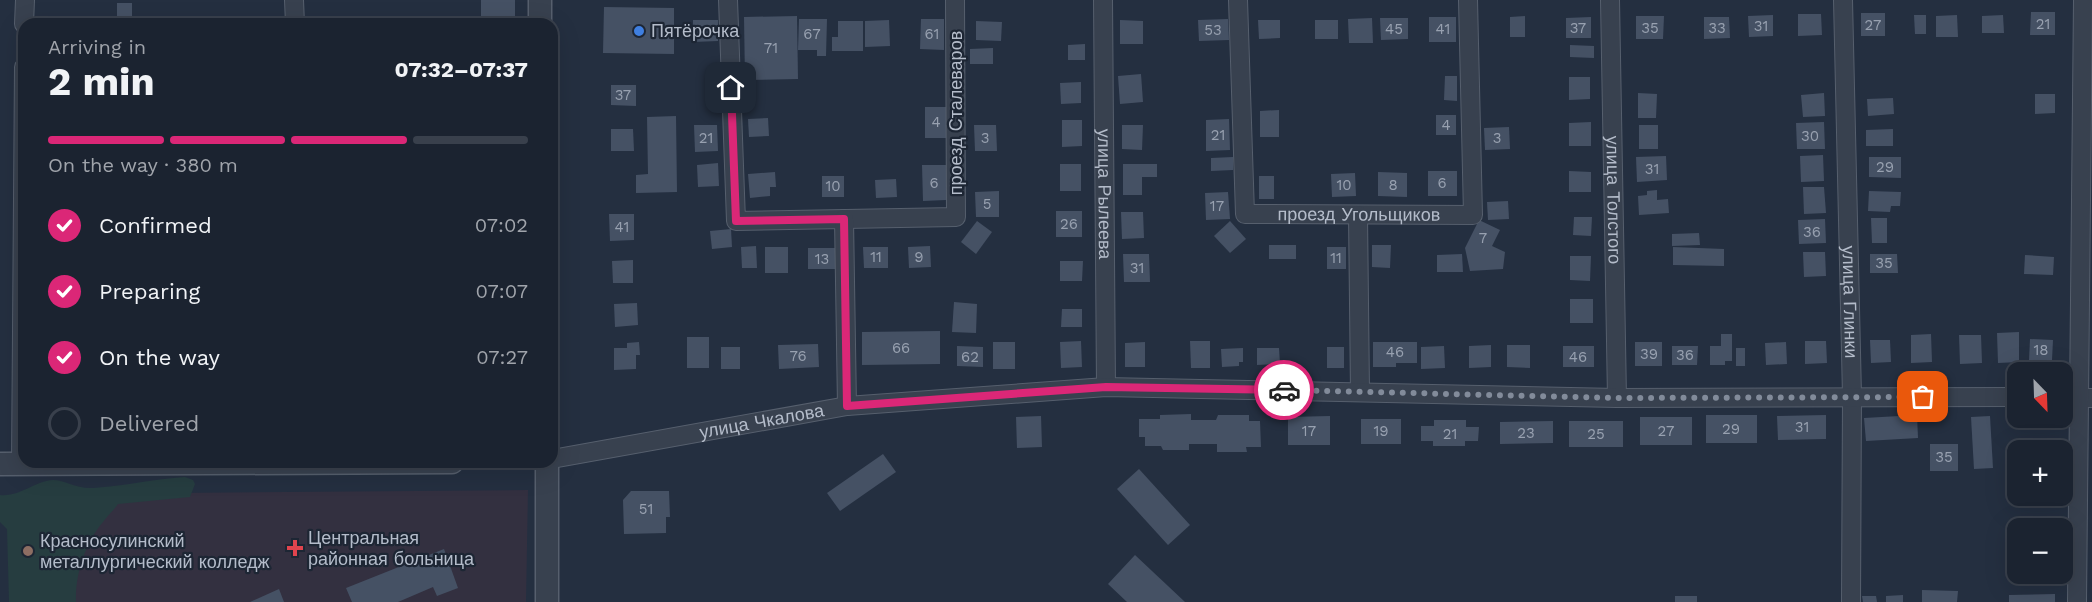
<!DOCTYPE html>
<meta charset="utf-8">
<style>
:root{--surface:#1b2330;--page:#242b38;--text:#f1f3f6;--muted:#a0a4ab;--line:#39404c;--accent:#db2777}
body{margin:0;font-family:"Work Sans",sans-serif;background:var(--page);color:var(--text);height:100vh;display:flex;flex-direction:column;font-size:22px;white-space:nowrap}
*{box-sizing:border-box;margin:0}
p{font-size:20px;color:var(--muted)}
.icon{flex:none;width:33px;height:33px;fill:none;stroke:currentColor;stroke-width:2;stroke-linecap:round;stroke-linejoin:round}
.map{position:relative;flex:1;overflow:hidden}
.drawer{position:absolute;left:18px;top:18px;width:540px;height:450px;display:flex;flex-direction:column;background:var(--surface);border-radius:18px;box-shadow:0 6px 24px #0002,0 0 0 2px var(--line)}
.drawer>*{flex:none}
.needle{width:39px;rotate:157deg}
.tools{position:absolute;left:2007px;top:362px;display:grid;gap:12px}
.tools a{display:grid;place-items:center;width:66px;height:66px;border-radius:12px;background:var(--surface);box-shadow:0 6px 24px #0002,0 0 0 2px var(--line);font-size:30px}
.pin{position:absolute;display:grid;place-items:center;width:51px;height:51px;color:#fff;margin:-26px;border-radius:12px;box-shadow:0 3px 9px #0006}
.courier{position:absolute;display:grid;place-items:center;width:60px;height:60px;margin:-30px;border:4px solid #db2777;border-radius:50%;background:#fff;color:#222;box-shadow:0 2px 8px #0007}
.summary em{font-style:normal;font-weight:700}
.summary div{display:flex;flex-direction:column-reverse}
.summary{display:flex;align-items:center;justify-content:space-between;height:102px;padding:0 30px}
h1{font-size:39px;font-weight:700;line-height:45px}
.bar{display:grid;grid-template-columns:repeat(4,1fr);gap:9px 6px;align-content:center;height:72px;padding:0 30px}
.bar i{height:8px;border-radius:4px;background:var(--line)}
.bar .on{background:var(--accent)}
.bar p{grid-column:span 4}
ol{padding:0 30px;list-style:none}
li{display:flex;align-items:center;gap:18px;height:66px}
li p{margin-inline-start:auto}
li .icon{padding:6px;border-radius:50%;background:var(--accent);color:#fff;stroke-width:4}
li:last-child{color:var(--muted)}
li i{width:33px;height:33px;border:3px solid var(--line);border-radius:50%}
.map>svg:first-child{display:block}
.medical{fill:#333040}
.green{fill:#263d40}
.building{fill:#455164}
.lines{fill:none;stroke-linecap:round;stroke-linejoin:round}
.minor-casing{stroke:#565f6d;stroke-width:20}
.tertiary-casing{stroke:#565f6d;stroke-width:25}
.minor{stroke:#38414f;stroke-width:18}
.tertiary{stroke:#38414f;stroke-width:22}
.done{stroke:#828b9a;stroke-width:6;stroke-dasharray:0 10.8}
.route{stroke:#db2777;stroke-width:8}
.shop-dot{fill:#3f7fe0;stroke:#1d2634;stroke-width:2}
.health-dot{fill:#e0444e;stroke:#1d2634;stroke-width:2}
.education-dot{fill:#8d6e63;stroke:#1d2634;stroke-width:2}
.labels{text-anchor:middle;stroke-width:4.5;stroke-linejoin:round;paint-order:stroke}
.number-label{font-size:15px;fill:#98a1b0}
.poi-label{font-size:18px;fill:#b4bcca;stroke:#1d2634;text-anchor:start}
.street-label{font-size:18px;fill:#b4bcca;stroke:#1d2634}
</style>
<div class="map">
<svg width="2092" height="602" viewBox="0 0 2092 602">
<rect width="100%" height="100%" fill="#242f40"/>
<path class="medical" d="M528,490L526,602H64V494Z"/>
<path class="green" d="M185,477L193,480L195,484L190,497L118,504C113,511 108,515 103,522C85,543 75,575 76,602H9L7,529L0,522V495C21,497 34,481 53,480C65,480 76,489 93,488C124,486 154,479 185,477Z"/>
<g class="building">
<rect x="481" y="0" width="34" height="18"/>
<rect x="117" y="3" width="15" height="21"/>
<path d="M604,7L674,8V54L603,53Z"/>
<path d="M2031,12H2055V35H2030Z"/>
<rect x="1861" y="13" width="24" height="23"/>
<path d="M1798,14H1821L1822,35L1798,36Z"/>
<path d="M1773,15V36L1749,37L1748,16Z"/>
<path d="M1914,15H1926V34H1915Z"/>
<path d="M1957,15L1958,37H1936V16Z"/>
<path d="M2003,15L2004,33H1982V16Z"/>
<path d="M797,16L798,79L745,80L744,17Z"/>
<path d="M1525,16V37H1510V17Z"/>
<path d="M1636,16H1664L1663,39H1636Z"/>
<path d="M447,17L465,18V24H447Z"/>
<rect x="1429" y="17" width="27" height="25"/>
<path d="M1591,17V38H1566V18Z"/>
<path d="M1704,17H1729L1730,38L1704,39Z"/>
<path d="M1372,18L1373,43H1349L1348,19Z"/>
<path d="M1380,18H1408V39L1381,40Z"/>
<path d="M799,19H827L826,56H817V50H798Z"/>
<path d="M921,19H944V50L920,49Z"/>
<path d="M1228,19L1229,40L1199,41L1198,20Z"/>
<path d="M693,20H718V41L693,42Z"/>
<path d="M889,20L890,46L865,47V21Z"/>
<path d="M1120,20L1143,21V44H1120Z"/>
<path d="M1258,20H1280V38L1259,39Z"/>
<rect x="1315" y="20" width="23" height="19"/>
<path d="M263,21V24H237V22Z"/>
<path d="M838,21H863V51H832V37H838Z"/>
<path d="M976,21L1002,22L1001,41L976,40Z"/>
<path d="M1085,44V60H1068V45Z"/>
<path d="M1570,45L1594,46V58L1570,57Z"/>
<path d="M993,48V64H970V49Z"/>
<path d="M1141,74L1143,102L1120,104L1118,76Z"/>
<path d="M1445,76H1457V101L1444,100Z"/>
<path d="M1569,77H1590V99L1569,100Z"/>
<path d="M1081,82V103L1061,104L1060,83Z"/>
<path d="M611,85H636V106L611,105Z"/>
<path d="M1638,93L1657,94L1656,118H1638Z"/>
<path d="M1824,93L1825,116L1803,117L1801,95Z"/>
<path d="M2035,94H2055V113L2035,114Z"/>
<path d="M1893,98L1894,114L1868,116L1867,99Z"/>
<rect x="925" y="107" width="21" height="31"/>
<path d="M1279,110V137H1260V111Z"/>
<rect x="1436" y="115" width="20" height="20"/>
<path d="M676,116L677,192L636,193V175L648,174L647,117Z"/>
<path d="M768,118L769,136L749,137L748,119Z"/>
<path d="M1229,119L1230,150L1206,151V120Z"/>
<path d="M1062,120H1082V146L1062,147Z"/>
<path d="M1591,122V146H1569V123Z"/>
<path d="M1824,122L1825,149H1797L1796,123Z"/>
<path d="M694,125H717L718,151L695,152Z"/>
<path d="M974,125H996L997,151H975Z"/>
<path d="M1122,125H1143L1142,150L1122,149Z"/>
<rect x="1639" y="125" width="19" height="24"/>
<path d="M1509,127L1510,149L1485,150L1484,128Z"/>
<path d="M611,129H633L634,151H611Z"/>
<path d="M1893,129V146H1866V130Z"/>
<path d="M1823,155L1824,181L1801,182L1800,156Z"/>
<path d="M1666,156L1667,180L1637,182L1636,157Z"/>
<path d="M1233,157V170L1211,171V158Z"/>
<path d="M1869,157H1901V178L1869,177Z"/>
<path d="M718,163L719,186L698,187L697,165Z"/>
<rect x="1060" y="164" width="21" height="27"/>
<path d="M1123,164H1157V177H1142V195H1123Z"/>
<path d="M922,165H946V200L923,201Z"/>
<rect x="1428" y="171" width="29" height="25"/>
<path d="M1569,171L1591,172V192H1569Z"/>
<path d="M775,172L776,187H770V196L750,198L748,174Z"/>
<path d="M1378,172L1407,173V197L1378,196Z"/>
<path d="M1355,173L1356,196L1332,197L1331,174Z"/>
<rect x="822" y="176" width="22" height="21"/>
<rect x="1259" y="176" width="15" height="23"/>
<path d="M896,179L897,197L876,198L875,180Z"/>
<path d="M1803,187H1824L1826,213L1804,214Z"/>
<path d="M1657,190V200L1668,199L1669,213L1639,215L1638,196L1647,195V191Z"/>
<path d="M999,191V217H976L975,192Z"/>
<path d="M1869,191L1901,192L1900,206H1891L1890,212L1868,211Z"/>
<path d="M1228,192L1230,219L1206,220L1205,193Z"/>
<path d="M1508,201L1509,219L1488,220L1487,202Z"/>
<rect x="1056" y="211" width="26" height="26"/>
<path d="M1121,212H1143L1144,238L1122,239Z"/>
<path d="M609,214H634V240L610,241Z"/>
<path d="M1574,217H1592L1591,236L1573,235Z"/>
<path d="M1871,218H1887V243H1872Z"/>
<path d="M1825,219L1826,243L1799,244L1798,220Z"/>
<path d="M1479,220L1500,230L1492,246L1505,252L1503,269L1470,271L1465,248Z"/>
<path d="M977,221L992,232L976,254L961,242Z"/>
<path d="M1230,221L1246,239L1230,253L1214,236Z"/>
<path d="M731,229L732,247L712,249L710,231Z"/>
<path d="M1699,233L1700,245L1672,246V234Z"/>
<rect x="1269" y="245" width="27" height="14"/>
<path d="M1372,245H1391L1390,268L1372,267Z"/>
<path d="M756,246L757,268H742L741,247Z"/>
<path d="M930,246L931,267L909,268L908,247Z"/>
<rect x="765" y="247" width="23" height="26"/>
<path d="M863,247H888V268H864Z"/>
<rect x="1327" y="247" width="19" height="22"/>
<path d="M1673,247L1724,249V266L1673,265Z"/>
<rect x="808" y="248" width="28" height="21"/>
<path d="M1803,252H1825L1826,276L1804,277Z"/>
<path d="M1123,254H1149L1150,282H1124Z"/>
<path d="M1462,254L1463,272H1437V255Z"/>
<path d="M1870,254H1897L1898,273H1870Z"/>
<path d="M2025,255L2054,257L2053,275L2024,274Z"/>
<path d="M1570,256H1591L1590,281L1570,280Z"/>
<path d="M633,260V283H613L612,261Z"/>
<path d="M1060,261H1083L1082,281H1060Z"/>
<rect x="1570" y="299" width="23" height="24"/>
<path d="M954,302L977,304L976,333L952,332Z"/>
<path d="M637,303L638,325L615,327L614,304Z"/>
<path d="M1062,309H1082V327H1061Z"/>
<path d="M940,331V364L862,365V332Z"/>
<path d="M2019,332V362L1998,363L1997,333Z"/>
<path d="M1721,334H1732V361H1725V365H1710V346H1721Z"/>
<path d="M1931,334L1932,362L1911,363V335Z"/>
<path d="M1959,335H1981L1982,363L1960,364Z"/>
<rect x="687" y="337" width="22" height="31"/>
<path d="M2030,339L2053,340L2052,360H2029Z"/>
<path d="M1870,340H1890L1891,362L1871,363Z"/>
<path d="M1081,341L1082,367L1061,368L1060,342Z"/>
<path d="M1190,341H1210V368H1191Z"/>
<path d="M1805,341H1826L1827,363L1805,364Z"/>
<path d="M639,342L640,355H636V369L614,370V348H627V343Z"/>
<rect x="993" y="342" width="22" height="27"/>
<path d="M1145,342V367H1125V343Z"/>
<path d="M1373,342H1417V363H1396V367H1373Z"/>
<rect x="1635" y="342" width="27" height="24"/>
<path d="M1786,342L1787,364L1766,365L1765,343Z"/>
<path d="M818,344L819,367L779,369L778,345Z"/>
<path d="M1491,345V367L1469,368V346Z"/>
<path d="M1507,345H1530V368L1507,367Z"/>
<path d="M957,346L983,347V367L957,366Z"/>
<path d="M1444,346L1445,368L1421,369V347Z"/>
<rect x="1563" y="346" width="31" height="21"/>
<path d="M1672,346H1698L1697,365H1672Z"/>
<rect x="721" y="347" width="19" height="22"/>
<rect x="1327" y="347" width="17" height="21"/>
<path d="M1243,348V362H1239V366L1222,367L1221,349Z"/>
<path d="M1257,348H1279L1280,364L1257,365Z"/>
<rect x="1736" y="348" width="9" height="18"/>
<path d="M1191,414V420H1216L1218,415H1249V421H1260L1261,447H1246L1247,452H1217V444H1189V450H1163L1161,446H1145V437H1139V419H1160V415Z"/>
<rect x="1706" y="415" width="51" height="28"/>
<path d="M1826,415V439L1778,440L1777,416Z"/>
<path d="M1917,415L1918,438L1866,441L1864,418Z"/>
<path d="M1041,416L1042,447L1017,448L1016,417Z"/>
<path d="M1330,416V445H1288V417Z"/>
<path d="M1990,416L1993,468L1974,469L1971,417Z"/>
<rect x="1640" y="417" width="52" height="28"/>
<rect x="1361" y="419" width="40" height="25"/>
<path d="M1434,420H1466V427H1479L1478,441H1465V446H1433V441H1421V426H1434Z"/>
<path d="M1553,421V443L1500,444V422Z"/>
<rect x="1569" y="421" width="54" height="26"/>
<rect x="1930" y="444" width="28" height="27"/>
<path d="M883,454L896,472L840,511L827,493Z"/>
<path d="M1139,469L1190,525L1168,545L1117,489Z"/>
<path d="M631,491H669L670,517H666V533L624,534L623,500Z"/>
<path d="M444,549L458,588L437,596L433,587L398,602H352L346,588Z"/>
<path d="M1135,555L1185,602H1127L1108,584Z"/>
<path d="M279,589L284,602H250Z"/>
<path d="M1922,590L1958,591L1957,602H1922Z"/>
<path d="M2055,594V602H2009V595Z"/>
<path d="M1903,595V602H1886V596Z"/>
<rect x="1675" y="596" width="22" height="6"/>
<path d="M1862,596H1876L1877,602H1863Z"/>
</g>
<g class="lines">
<defs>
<g id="minor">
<path d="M294,0L295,24"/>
<path d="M728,0L736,221L956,217L955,0"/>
<path id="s1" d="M1103,0L1106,387"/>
<path id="s2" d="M1238,0L1245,214L1473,215L1468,0"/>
<path id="s3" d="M1610,0L1617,398"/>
<path id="s4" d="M1843,0L1852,396L1851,602"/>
<path d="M24,24L25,0"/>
<path d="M1358,215L1360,391"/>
<path d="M844,219L847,406"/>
<path d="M2062,398H2092"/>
<path id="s5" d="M552,459L847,406L1106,387L1617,398L2018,397"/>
<path d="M21,464L24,67"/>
<path d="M2077,602L2083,0"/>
</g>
<g id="tertiary">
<path d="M540,0V24"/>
<path d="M547,462V602"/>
<path d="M0,464L452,462"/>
</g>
</defs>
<use href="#minor" class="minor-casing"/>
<use href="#tertiary" class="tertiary-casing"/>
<use href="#minor" class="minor"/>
<use href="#tertiary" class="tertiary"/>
</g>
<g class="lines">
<path class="done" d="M1284,390L1617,398L1923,397"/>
<path class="route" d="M731,88L736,221L844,219L847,406L1106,387L1284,390"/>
</g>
<circle class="shop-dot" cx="639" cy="31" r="6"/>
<path class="health-dot" d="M292 539h6v6h6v6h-6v6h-6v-6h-6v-6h6z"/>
<circle class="education-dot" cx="28" cy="551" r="6"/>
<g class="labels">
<g class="number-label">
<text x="2043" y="29">21</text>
<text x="1873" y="30">27</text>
<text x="1761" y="31">31</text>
<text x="1578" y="33">37</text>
<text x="1650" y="33">35</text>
<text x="1717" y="33">33</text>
<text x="1394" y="34">45</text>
<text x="1443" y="34">41</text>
<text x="1213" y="35">53</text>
<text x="812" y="39">67</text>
<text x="932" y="39">61</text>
<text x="771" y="53">71</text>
<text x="623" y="100">37</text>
<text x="936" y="127">4</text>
<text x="1446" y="130">4</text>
<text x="1218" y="140">21</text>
<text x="1810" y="141">30</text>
<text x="706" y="143">21</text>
<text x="985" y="143">3</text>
<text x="1497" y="143">3</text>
<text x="1885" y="172">29</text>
<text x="1652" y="174">31</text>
<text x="934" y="188">6</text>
<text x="1442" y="188">6</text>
<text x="1344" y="190">10</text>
<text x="1393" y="190">8</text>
<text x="833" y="191">10</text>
<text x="987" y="209">5</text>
<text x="1217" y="211">17</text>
<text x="1069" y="229">26</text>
<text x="622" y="232">41</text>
<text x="1812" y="237">36</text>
<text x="1483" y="243">7</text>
<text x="876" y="262">11</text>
<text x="919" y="262">9</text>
<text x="1336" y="263">11</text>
<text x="822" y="264">13</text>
<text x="1884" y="268">35</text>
<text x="1137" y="273">31</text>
<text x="901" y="353">66</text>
<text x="2041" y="355">18</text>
<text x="1395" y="357">46</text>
<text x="1649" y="359">39</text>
<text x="1685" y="360">36</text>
<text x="798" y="361">76</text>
<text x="970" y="362">62</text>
<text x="1578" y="362">46</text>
<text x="1802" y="432">31</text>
<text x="1731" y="434">29</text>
<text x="1309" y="436">17</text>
<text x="1381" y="436">19</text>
<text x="1666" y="436">27</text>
<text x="1526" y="438">23</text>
<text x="1450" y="439">21</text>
<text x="1596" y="439">25</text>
<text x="1944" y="462">35</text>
<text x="646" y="514">51</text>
</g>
<g class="poi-label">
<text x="651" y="37">Пятёрочка</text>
<text x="308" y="544">Центральная<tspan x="308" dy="21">районная больница</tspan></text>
<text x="40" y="547">Красносулинский<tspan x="40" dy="21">металлургический колледж</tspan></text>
</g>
<g class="street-label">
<text transform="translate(956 113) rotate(-90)" y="6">проезд Сталеваров</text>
<text dy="6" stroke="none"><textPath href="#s1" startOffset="194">улица Рылеева</textPath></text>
<text dy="6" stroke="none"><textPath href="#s3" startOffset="200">улица Толстого</textPath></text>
<text dy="6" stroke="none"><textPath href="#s2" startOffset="328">проезд Угольщиков</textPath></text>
<text dy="6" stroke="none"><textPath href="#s4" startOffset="302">улица Глинки</textPath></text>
<text dy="6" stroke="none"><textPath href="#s5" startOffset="213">улица Чкалова</textPath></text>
</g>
</g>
</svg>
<div class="tools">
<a><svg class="needle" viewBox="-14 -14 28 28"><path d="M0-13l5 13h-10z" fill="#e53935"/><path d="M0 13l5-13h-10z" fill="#a0a4ab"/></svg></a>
<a>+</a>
<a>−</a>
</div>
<div class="pin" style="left:1923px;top:397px;background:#ea580c"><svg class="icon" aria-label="bag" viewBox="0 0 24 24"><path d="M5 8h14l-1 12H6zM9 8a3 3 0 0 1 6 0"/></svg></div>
<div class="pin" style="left:731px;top:88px;background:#1f2937"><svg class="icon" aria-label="home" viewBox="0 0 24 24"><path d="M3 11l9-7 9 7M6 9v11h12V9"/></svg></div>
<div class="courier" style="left:1284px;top:390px"><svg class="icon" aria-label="car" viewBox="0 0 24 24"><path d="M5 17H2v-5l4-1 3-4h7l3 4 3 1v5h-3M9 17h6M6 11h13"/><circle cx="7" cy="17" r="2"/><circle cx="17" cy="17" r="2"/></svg></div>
<section class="drawer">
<div class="summary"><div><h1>2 min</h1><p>Arriving in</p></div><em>07:32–07:37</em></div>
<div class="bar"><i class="on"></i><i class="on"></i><i class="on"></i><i></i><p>On the way · 380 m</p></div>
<ol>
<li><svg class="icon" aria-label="check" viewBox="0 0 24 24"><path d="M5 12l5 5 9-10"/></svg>Confirmed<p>07:02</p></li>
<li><svg class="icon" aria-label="check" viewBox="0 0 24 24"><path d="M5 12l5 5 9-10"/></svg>Preparing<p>07:07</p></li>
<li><svg class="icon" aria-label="check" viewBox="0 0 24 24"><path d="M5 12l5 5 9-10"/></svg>On the way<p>07:27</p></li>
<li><i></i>Delivered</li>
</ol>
</section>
</div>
